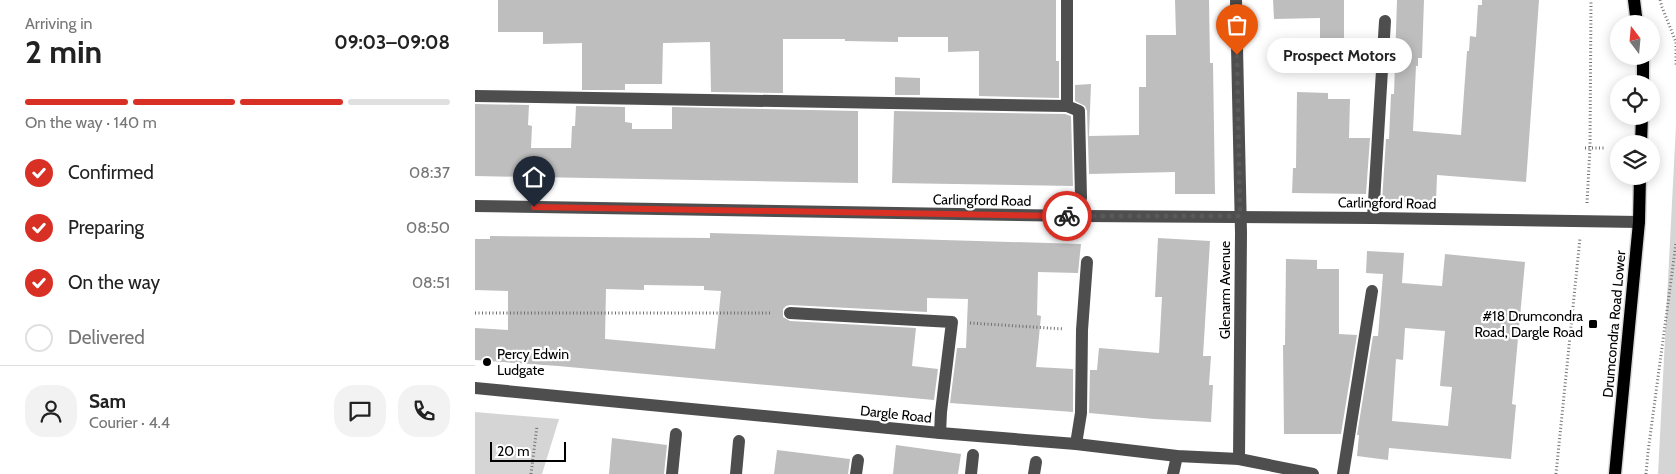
<!DOCTYPE html>
<meta charset="utf-8">
<style>
:root{--surface:#fff;--page:#f2f2f2;--text:#222;--muted:#767676;--line:#e0e0e0;--accent:#d93025}
body{margin:0;font-family:Cabin,sans-serif;background:var(--page);color:var(--text);height:100vh;display:flex;flex-direction:column;font-size:19px;white-space:nowrap}
*{box-sizing:border-box;margin:0}
p{font-size:16px;color:var(--muted)}
.icon{flex:none;width:28px;height:28px;fill:none;stroke:currentColor;stroke-width:2;stroke-linecap:round;stroke-linejoin:round}
.map{position:relative;flex:1;overflow:hidden}
.panel{display:flex;flex-direction:column;background:var(--surface);width:475px}
.panel>*{flex:none}
.needle{width:32px;rotate:344deg}
.buttons{position:absolute;left:1135px;top:15px;display:grid;gap:10px}
.buttons a{display:grid;place-items:center;width:50px;height:50px;border-radius:50%;background:var(--surface);box-shadow:0 2px 12px #0003;font-size:25px}
.scale{position:absolute;left:15px;bottom:12px;width:76px;box-sizing:border-box;padding-left:5px;border:2px solid #000;border-top:0;font-size:14px;line-height:18px;white-space:nowrap;color:#000;-webkit-text-stroke:4px #fff;paint-order:stroke}
.pin{position:absolute;display:grid;place-items:center;width:42px;height:42px;color:#fff;margin:-51px -21px;border-radius:50% 50% 50% 0;rotate:-45deg;box-shadow:0 0 5px #0007}
.pin .icon{rotate:45deg}
.courier{position:absolute;display:grid;place-items:center;width:50px;height:50px;margin:-25px;border:4px solid #d93025;border-radius:50%;background:#fff;color:#222;box-shadow:0 1px 6px #0007}
.bubble{position:absolute;height:35px;border-radius:18px;background:var(--surface);box-shadow:0 2px 12px #0003;font-size:16px;font-weight:800;line-height:35px;text-align:center}
.head em{font-style:normal;font-weight:800}
.head div{display:flex;flex-direction:column-reverse}
.head{display:flex;align-items:center;justify-content:space-between;height:85px;padding:0 25px}
h1{font-size:32px;font-weight:800;line-height:38px}
.bar{display:grid;grid-template-columns:repeat(4,1fr);gap:8px 5px;align-content:center;height:60px;padding:0 25px}
.bar i{height:6px;border-radius:4px;background:var(--line)}
.bar .current{background:var(--accent)}
.bar p{grid-column:span 4}
.line{display:flex;align-items:center;gap:12px;padding:0 25px;border-top:1px solid var(--line)}
.line div{flex:1}
.round{display:grid;place-items:center;flex:none;width:52px;height:52px;border-radius:20px;background:var(--page)}
ol{padding:0 25px;list-style:none}
li{display:flex;align-items:center;gap:15px;height:55px}
li p{margin-inline-start:auto}
li .icon{padding:5px;border-radius:50%;background:var(--accent);color:#fff;stroke-width:4}
li:last-child{color:var(--muted)}
li i{width:28px;height:28px;border:2px solid var(--line);border-radius:50%}
main{display:flex;flex:1;min-height:0}
.map>svg:first-child{display:block}
.green{fill:#d5d5d5}
.building{fill:#bebebe;fill-rule:evenodd}
.lines{fill:none;stroke-linecap:round;stroke-linejoin:round}
.major-casing{stroke:#dbdbdb;stroke-width:15}
.path{stroke:#707070;stroke-width:3;stroke-dasharray:1 2.5;stroke-linecap:butt}
.minor{stroke:#4e4e4e;stroke-width:12}
.major{stroke:#000;stroke-width:12}
.done{stroke:#595959;stroke-width:5;stroke-dasharray:0 9}
.route{stroke:#d93025;stroke-width:6}
.poi-dot{fill:#000;stroke:#fff;stroke-width:2}
.labels{text-anchor:middle;stroke-width:4.5;stroke-linejoin:round;paint-order:stroke}
.street-label{font-size:14px;fill:#000;stroke:#fff}
.poi-label{font-size:14px;fill:#000;stroke:#fff;text-anchor:end}
</style>
<main>
<section class="panel">
<div class="head"><div><h1>2 min</h1><p>Arriving in</p></div><em>09:03–09:08</em></div>
<div class="bar"><i class="current"></i><i class="current"></i><i class="current"></i><i></i><p>On the way · 140 m</p></div>
<ol>
<li><svg class="icon" aria-label="check" viewBox="0 0 24 24"><path d="M5 12l5 5 9-10"/></svg>Confirmed<p>08:37</p></li>
<li><svg class="icon" aria-label="check" viewBox="0 0 24 24"><path d="M5 12l5 5 9-10"/></svg>Preparing<p>08:50</p></li>
<li><svg class="icon" aria-label="check" viewBox="0 0 24 24"><path d="M5 12l5 5 9-10"/></svg>On the way<p>08:51</p></li>
<li><i></i>Delivered</li>
</ol>
<div class="line" style="height:90px"><a class="round"><svg class="icon" aria-label="person" viewBox="0 0 24 24"><circle cx="12" cy="8" r="4"/><path d="M4 21q1-7 8-7t8 7"/></svg></a><div><b>Sam</b><p>Courier · 4.4</p></div><a class="round"><svg class="icon" aria-label="chat" viewBox="0 0 24 24"><path d="M4 5h16v11H9l-5 4z"/></svg></a><a class="round"><svg class="icon" aria-label="phone" viewBox="0 0 24 24"><path d="M5 4h4l2 5-3 2q2 4 5 5l2-3 5 2v4C11 20 4 13 5 4z"/></svg></a></div>
</section>
<div class="map">
<svg width="1201" height="474" viewBox="0 0 1201 474">
<rect width="100%" height="100%" fill="#fff"/>
<g class="green">
<path d="M1201,125V474H1183Z"/>
<path d="M0,412L84,419L67,474H0Z"/>
</g>
<g class="building">
<path d="M23,0H581V61H584V98L504,96V51L473,52V37H423V42L370,41V39H308V93L236,92L235,42L188,43L187,84H150V90H107V43L68,44V32H23Z"/>
<path d="M700,0H734L735,63H738L740,194H700V172L614,174L612,111L610,106L600,101V85L616,84L614,136L664,135V87H671V35H701Z"/>
<path d="M798,0H869V40H845V18L799,19Z"/>
<path d="M922,0H949L947,58H943V66H941L938,131L986,135L992,51H994L995,36L1001,37L1003,5H1007V0H1064L1051,182L962,175L961,203L907,201L911,139H914L916,94H919Z"/>
<path d="M420,77L445,78V95H420Z"/>
<path d="M822,92L853,93V99H875L874,138H895L891,194L817,193L818,168H821Z"/>
<path d="M0,104L54,105L53,125L57,126L56,148H96L97,126H100L101,106L150,107V122L157,123V129H197V107L383,111V183L0,176Z"/>
<path d="M419,111L590,114L596,116L598,186L417,183Z"/>
<path d="M235,233L606,244L603,273L563,272L562,315L566,316L561,367L598,369V412L475,403L482,348H491L493,299L452,298V312L315,305L311,306L308,309V317L315,321L441,328L437,366L463,369L459,400L83,366L0,360V328L33,330V291L0,290V239H15V236L235,238ZM169,285L229,286V290L246,291L240,349L130,339L131,289L169,290Z"/>
<path d="M683,238L735,241L728,356H736L734,385H738L736,422L679,419L614,413L615,370H622L624,348L684,353L687,297H680Z"/>
<path d="M892,251L929,253L927,283L967,286L970,254L1050,262L1037,404L1041,405L1036,459L914,448L913,460L882,456L884,435H882L898,336H903L908,274L891,273ZM930,328L970,331L965,386L977,387L973,426L917,421L921,359L928,360Z"/>
<path d="M811,259L842,260V269H864V334L882,335L866,434H809L808,345H810Z"/>
<path d="M137,438L192,445L189,474H134Z"/>
<path d="M421,445L486,454L483,474H418Z"/>
<path d="M302,450L375,459L373,474H299Z"/>
</g>
<g class="lines">
<defs>
<g id="major">
<path d="M1159,0L1162,24"/>
<path d="M1168,56V84"/>
<path d="M1166,144L1167,116"/>
<path d="M1140,474L1164,222L1165,176"/>
</g>
</defs>
<use href="#major" class="major-casing"/>
<g class="path">
<path d="M1185,0L1187,7L1201,42V65"/>
<path d="M1110,148H1129"/>
<path d="M1112,203L1115,148L1116,0"/>
<path d="M0,313H297"/>
<path d="M495,323L589,329"/>
<path d="M56,474L62,426"/>
<path d="M1081,474L1105,238"/>
<path d="M1171,474L1173,452L1201,243"/>
</g>
<g class="minor">
<path d="M761,0L766,233L764,459"/>
<path d="M0,96L592,106V0"/>
<path d="M592,106L604,111L606,198"/>
<path d="M0,206L606,216L898,218L1164,222"/>
<path d="M898,218L910,21"/>
<path d="M315,313L477,322L466,412L465,433"/>
<path d="M0,388L465,433L601,444L702,456L764,459L838,474"/>
<path d="M601,444L606,413L607,330L612,262"/>
<path d="M197,474L201,434"/>
<path d="M261,474L264,441"/>
<path d="M381,474L383,460"/>
<path d="M496,474L498,455"/>
<path d="M559,474L561,462"/>
<path d="M698,474L702,456"/>
<path d="M868,474L897,291"/>
</g>
<use href="#major" class="major"/>
</g>
<g class="lines">
<path class="done" d="M592,216H765L762,55"/>
<path class="route" d="M59,207L592,216"/>
</g>
<g class="poi-dot">
<rect x="1113" y="319" width="10" height="10" rx="2.5"/>
<circle cx="12" cy="362" r="5"/>
</g>
<g class="labels">
<g class="street-label">
<text transform="translate(507 200) rotate(1)" y="5">Carlingford Road</text>
<text transform="translate(912 203) rotate(1)" y="5">Carlingford Road</text>
<text transform="translate(750 290) rotate(-90)" y="5">Glenarm Avenue</text>
<text transform="translate(1139 324) rotate(-85)" y="5">Drumcondra Road Lower</text>
<text transform="translate(421 414) rotate(6)" y="5">Dargle Road</text>
</g>
<g class="poi-label">
<text x="1108" y="321">#18 Drumcondra<tspan x="1108" dy="16">Road, Dargle Road</tspan></text>
<text x="22" y="359" text-anchor="start">Percy Edwin<tspan x="22" dy="16">Ludgate</tspan></text>
</g>
</g>
</svg>
<div class="buttons">
<a><svg class="needle" viewBox="-14 -14 28 28"><path d="M0-13l5 13h-10z" fill="#e53935"/><path d="M0 13l5-13h-10z" fill="#767676"/></svg></a>
<a><svg class="icon" aria-label="locate" viewBox="0 0 24 24"><circle cx="12" cy="12" r="6"/><path d="M12 2v4M12 18v4M2 12h4M18 12h4"/></svg></a>
<a><svg class="icon" aria-label="layers" viewBox="0 0 24 24"><path d="M12 4l9 5-9 5-9-5zM3 14l9 5 9-5"/></svg></a>
</div>
<div class="scale">20 m</div>
<div class="pin" style="left:762px;top:55px;background:#ea580c"><svg class="icon" aria-label="bag" viewBox="0 0 24 24"><path d="M5 8h14l-1 12H6zM9 8a3 3 0 0 1 6 0"/></svg></div>
<div class="pin" style="left:59px;top:207px;background:#1f2937"><svg class="icon" aria-label="home" viewBox="0 0 24 24"><path d="M3 11l9-7 9 7M6 9v11h12V9"/></svg></div>
<div class="courier" style="left:592px;top:216px"><svg class="icon" aria-label="bike" viewBox="0 0 24 24"><circle cx="6" cy="16" r="4"/><circle cx="18" cy="16" r="4"/><path d="M6 16l4-8h5l3 8M10 8l3 8H6M13 5h3"/></svg></div>
<div class="bubble" style="left:792px;top:38px;width:145px">Prospect Motors</div>
</div>
</main>
